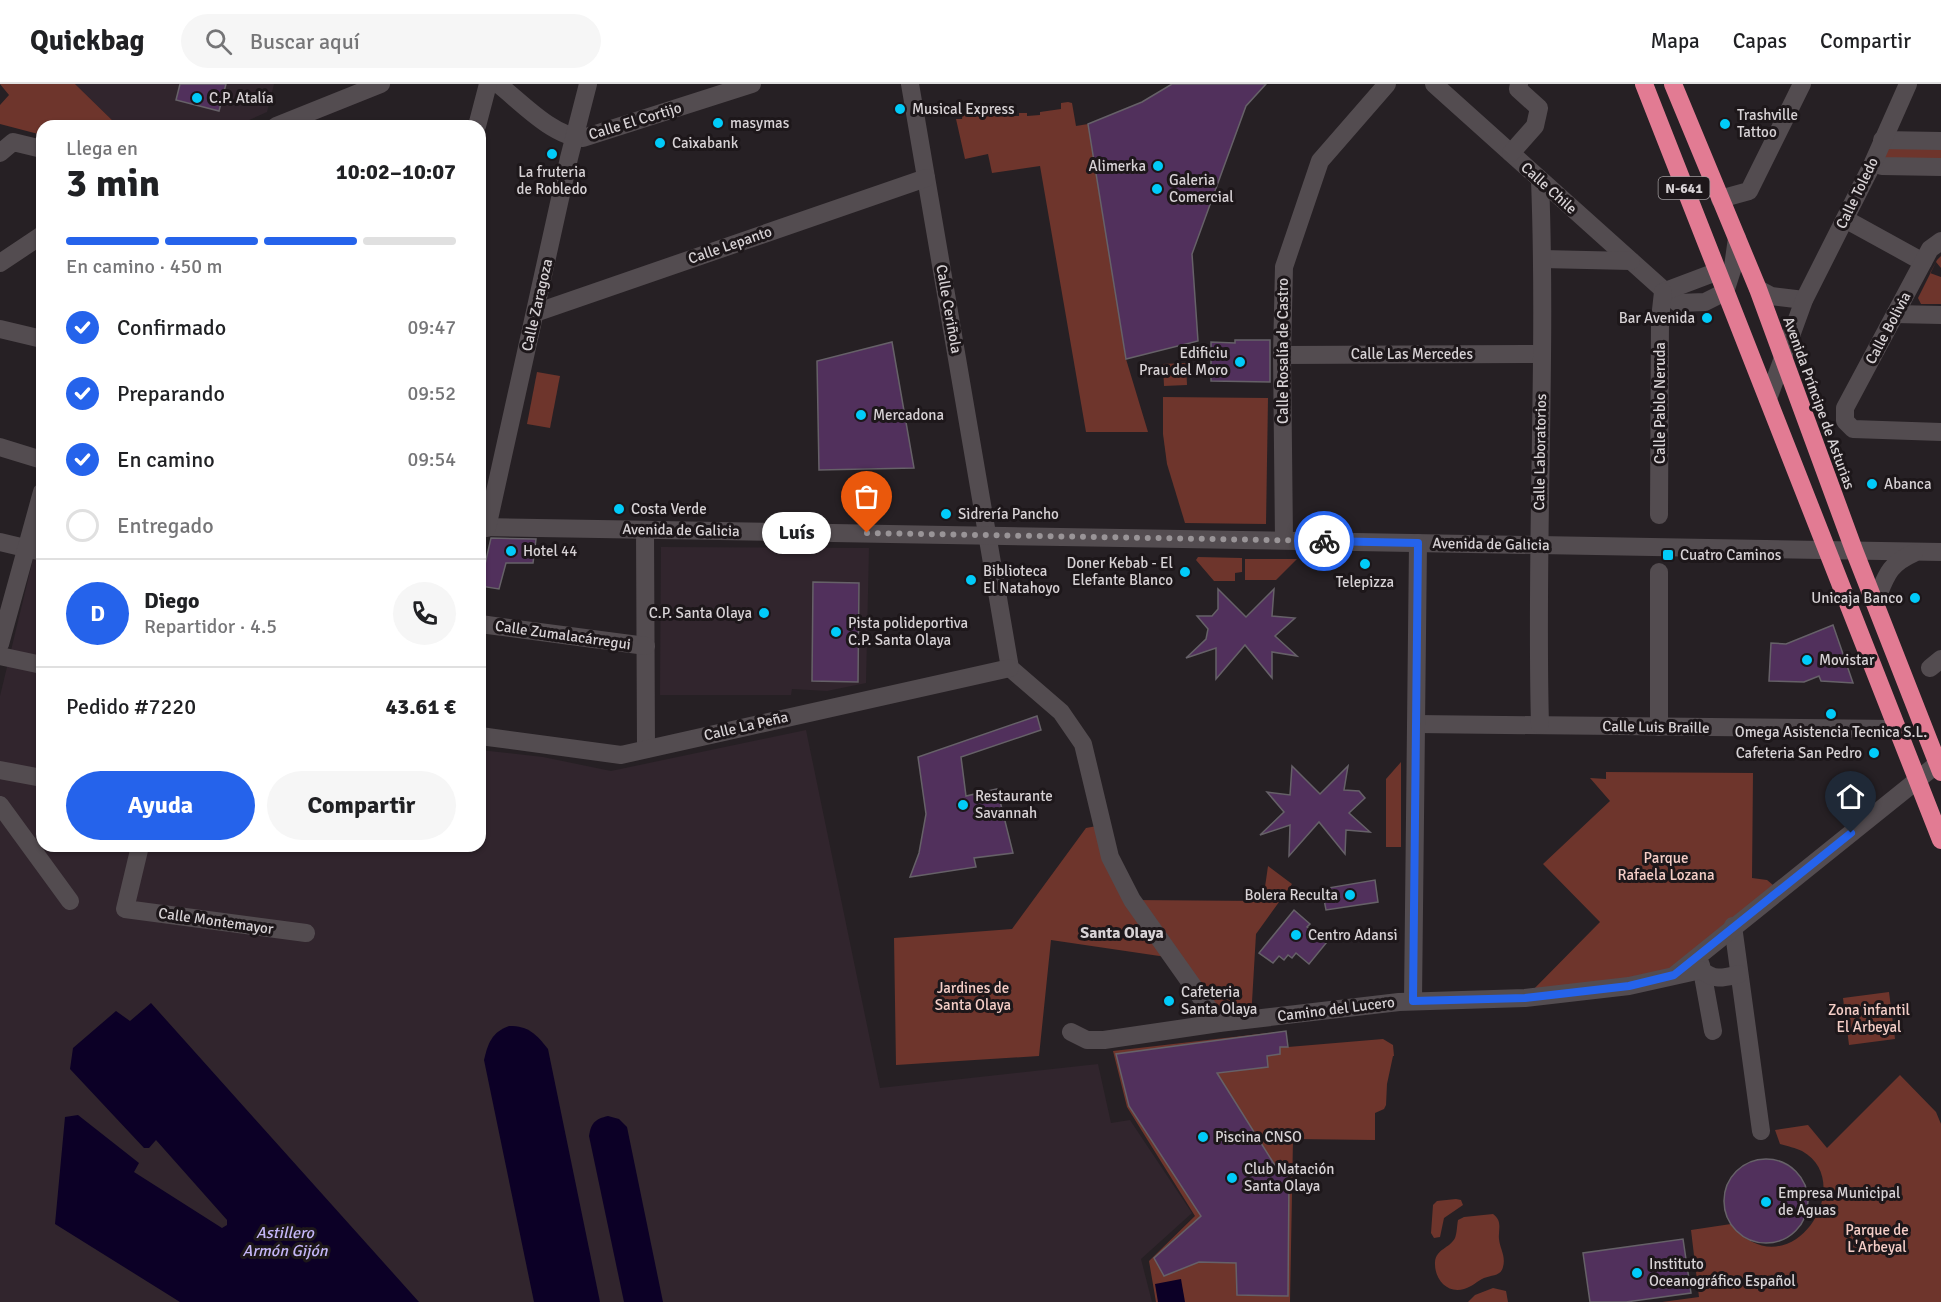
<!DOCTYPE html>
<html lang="es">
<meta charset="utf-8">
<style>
:root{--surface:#fff;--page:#f6f6f6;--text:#202124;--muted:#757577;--line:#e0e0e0;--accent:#2563eb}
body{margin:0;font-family:Signika,sans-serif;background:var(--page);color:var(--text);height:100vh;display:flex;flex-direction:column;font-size:22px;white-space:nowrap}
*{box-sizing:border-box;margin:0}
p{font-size:20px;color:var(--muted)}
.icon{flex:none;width:33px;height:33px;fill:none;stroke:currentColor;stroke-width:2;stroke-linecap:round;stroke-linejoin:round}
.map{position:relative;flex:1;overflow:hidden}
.sheet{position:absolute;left:36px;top:36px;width:450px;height:732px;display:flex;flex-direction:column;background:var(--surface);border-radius:18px;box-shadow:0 2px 4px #0004}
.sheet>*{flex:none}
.pin{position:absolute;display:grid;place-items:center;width:51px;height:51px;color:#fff;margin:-62px -26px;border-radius:50% 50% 50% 0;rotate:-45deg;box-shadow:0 0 6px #0007}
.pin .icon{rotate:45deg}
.courier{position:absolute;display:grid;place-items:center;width:60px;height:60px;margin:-30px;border:4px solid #2563eb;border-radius:50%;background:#fff;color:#222;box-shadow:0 2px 8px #0007}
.bubble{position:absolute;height:42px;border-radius:21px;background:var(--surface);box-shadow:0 2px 4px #0004;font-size:20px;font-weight:700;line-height:42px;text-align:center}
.summary em{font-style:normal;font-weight:700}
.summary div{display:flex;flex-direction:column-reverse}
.summary{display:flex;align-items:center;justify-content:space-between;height:102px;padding:0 30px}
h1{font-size:39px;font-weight:700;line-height:45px}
.bar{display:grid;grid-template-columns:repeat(4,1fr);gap:9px 6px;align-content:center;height:72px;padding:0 30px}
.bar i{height:8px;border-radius:4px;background:var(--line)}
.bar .current{background:var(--accent)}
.bar p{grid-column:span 4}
.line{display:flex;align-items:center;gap:15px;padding:0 30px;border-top:2px solid var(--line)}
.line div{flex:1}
.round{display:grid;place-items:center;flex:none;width:63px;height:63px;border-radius:32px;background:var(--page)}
ol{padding:0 30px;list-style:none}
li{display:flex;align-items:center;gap:18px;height:66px}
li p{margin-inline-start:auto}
li .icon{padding:6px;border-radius:50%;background:var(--accent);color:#fff;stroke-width:4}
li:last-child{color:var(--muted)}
li i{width:33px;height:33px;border:3px solid var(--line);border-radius:50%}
.primary-button{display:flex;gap:12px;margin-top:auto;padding:12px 30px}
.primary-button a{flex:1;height:69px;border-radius:36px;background:var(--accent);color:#fff;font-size:24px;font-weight:700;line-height:69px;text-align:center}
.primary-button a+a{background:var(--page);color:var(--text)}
header{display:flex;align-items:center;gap:36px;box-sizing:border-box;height:84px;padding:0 30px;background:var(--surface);border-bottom:2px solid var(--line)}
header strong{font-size:28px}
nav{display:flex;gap:33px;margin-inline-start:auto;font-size:21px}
.search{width:420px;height:54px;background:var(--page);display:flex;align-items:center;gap:15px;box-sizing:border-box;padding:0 21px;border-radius:33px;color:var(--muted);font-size:22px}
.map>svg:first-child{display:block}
.built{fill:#31252d}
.green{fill:#6e352c}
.water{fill:#0c0026}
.building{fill:#51305c;stroke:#666168;stroke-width:1.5}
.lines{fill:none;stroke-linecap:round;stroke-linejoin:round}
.minor{stroke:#534c50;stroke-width:18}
.highway{stroke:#e27b93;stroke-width:18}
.done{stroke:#999497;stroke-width:6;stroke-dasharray:0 10.8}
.route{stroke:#2563eb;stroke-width:8}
.poi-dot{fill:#01cbf9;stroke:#1d171a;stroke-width:2}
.labels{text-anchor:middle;stroke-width:6;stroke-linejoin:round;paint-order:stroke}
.shield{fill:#1d171a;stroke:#9f9a9d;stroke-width:1.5}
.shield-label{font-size:14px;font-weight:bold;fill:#d7d2d5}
.poi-label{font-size:15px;fill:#d7d2d5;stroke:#1d171a;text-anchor:start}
.street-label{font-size:15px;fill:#d7d2d5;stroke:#1d171a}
.park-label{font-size:15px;fill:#f5cec7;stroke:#1d171a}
.neighbourhood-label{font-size:16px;font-weight:bold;fill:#d7d2d5;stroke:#1d171a}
.water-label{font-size:16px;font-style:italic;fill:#c4b6f7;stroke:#1d171a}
</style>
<header>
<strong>Quickbag</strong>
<div class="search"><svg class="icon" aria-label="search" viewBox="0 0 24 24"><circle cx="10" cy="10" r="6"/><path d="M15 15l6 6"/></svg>Buscar aquí</div>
<nav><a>Mapa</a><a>Capas</a><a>Compartir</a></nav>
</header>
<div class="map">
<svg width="1941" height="1218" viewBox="0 0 1941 1218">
<rect width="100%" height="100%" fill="#262024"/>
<g class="built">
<path d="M75,0H274L267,28L236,42H115V39Z"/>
<path d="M661,463L869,464L866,599L827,607L792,605L791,611H660Z"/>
<path d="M33,475L42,478V762H480V666L543,673L611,687L806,646L880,1004L1098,980L1111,1039L1130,1036L1192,1129L1141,1175L1152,1218H0V612Z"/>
</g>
<g class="green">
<path d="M0,0H75L115,39V42H42V51L0,40V21L9,11Z"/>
<path d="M1068,18L1072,19L1076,42L1088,40L1126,275L1148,348H1086L1040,82L992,89L988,70L965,75L956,35H962L963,28L975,29L976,25L984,26V29H1007V32H1019V29H1027V32L1040,31V28L1061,25V19Z"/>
<path d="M1882,56L1941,57V83L1882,82Z"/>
<path d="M1941,172V184L1936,178L1930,189L1941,193V220H1921L1918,214L1937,176Z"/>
<path d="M1186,279L1187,301L1164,302L1163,280Z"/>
<path d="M537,288L560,292L550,344L527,340Z"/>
<path d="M1163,313L1268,314L1266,440L1185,439L1167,380L1163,350Z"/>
<path d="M1198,473L1242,474V488L1235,489V497H1214L1196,476Z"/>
<path d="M1245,475H1297L1276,496H1245Z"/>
<path d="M1401,678V763H1386V695Z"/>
<path d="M1606,688L1753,689L1752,794L1767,796L1779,806L1683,883L1525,914L1600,838L1543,780L1610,717L1590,694L1606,695Z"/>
<path d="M1102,741L1132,816L1263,817L1268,782L1292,800L1256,850L1251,935L1219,939L1173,874L1051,856L1039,972L896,981L894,854L1012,845L1086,744Z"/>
<path d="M1889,908L1895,955L1849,961L1843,914Z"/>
<path d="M1286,947L1288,963L1383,955L1393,961L1394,972H1393L1387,1000L1386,1021L1384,1025L1375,1029V1056L1293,1055L1290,1218H1156L1149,1177L1195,1132L1127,1023L1113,967Z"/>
<path d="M1900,991L1936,1028L1941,1040V1218H1662L1699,1213L1691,1146L1731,1140C1789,1210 1860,1099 1802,1067C1796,1064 1787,1062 1780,1060L1775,1046L1808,1041L1827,1064Z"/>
<path d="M1456,1115L1461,1116L1463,1121L1444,1134L1440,1153L1434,1154L1431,1149L1433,1121L1437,1117Z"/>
<path d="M1493,1130C1503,1137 1498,1146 1499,1155C1500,1165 1506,1172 1503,1183C1501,1192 1492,1191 1484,1194C1477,1197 1472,1203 1464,1205C1447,1210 1434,1195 1435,1178C1436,1165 1450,1164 1455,1154C1457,1149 1457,1141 1458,1136L1464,1133Z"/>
<path d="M1493,1204L1506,1207L1508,1218H1468L1475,1211Z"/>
</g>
<g class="water">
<path d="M151,919L419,1218H180L55,1140L65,1033L78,1031L139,1079L134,1088L222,1144L227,1141V1136L156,1056L149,1064H144L70,985L73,964L116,927L130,937Z"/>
<path d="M509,942C529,942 536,950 548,965L600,1218H534L484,976C488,959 492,948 509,942Z"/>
<path d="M608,1032L619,1035L627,1043L663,1218H624L589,1052C591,1039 595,1035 608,1032Z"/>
<path d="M1181,1195L1185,1218H1158L1155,1200Z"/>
</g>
<g class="building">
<path d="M180,0H226L219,27L176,16Z"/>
<path d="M1172,0H1266L1246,22L1192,170L1198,257L1126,275L1088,40L1142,18Z"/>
<path d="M1235,256H1270V298L1211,297V258L1235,259Z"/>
<path d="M892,258L914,384L819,386L817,277Z"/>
<path d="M491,454L536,455L533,479H506L499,505L480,502Z"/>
<path d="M813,498L859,499L858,598L812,597Z"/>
<path d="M1218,505L1246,533L1274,505L1272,532L1295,534L1275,552L1297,572L1272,568V594L1245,561L1216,595V564L1186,574L1206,555L1208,545L1197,532H1212L1218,525Z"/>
<path d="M1833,541L1853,599L1821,597L1819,592L1804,598L1769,597L1771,559L1786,560Z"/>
<path d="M1037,632L1041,646L961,673L966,712L997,705L1013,769L974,774L976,783L910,793L919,769L926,730L918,673Z"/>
<path d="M1292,682L1320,710L1348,682L1344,706L1359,707L1365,714L1349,729L1370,748L1346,746L1345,770L1319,738L1289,772L1290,741L1260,751L1284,728L1267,708L1290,711Z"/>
<path d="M1375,796L1378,818L1326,826L1322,805Z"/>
<path d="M1294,826L1310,840L1307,843L1327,858L1309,880L1296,869L1292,874L1288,871L1284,876L1279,872L1273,879L1259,869Z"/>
<path d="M1286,947L1288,963H1280V970L1267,972L1268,983L1217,989L1276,1083L1289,1092L1288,1212L1237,1211L1236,1179L1199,1178L1164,1192L1154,1174L1201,1132L1129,1022L1116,970Z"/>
<circle cx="1766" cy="1117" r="42"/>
<path d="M1683,1155L1691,1209L1626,1218H1590L1583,1169Z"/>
</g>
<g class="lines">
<g class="minor">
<path d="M498,0C521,18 553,53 583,54L752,0"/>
<path d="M910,0L1010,584L1061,628L1083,660L1110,773L1132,816L1219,939"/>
<path d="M1434,0L1678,219L1705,218L1725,208L1733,183L1737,154"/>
<path d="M276,42L381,0"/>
<path d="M477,42L488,0"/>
<path d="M1882,56L1941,57"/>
<path d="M0,69L13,58L42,65"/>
<path d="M1511,69L1535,42L1539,24L1518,5L1519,0"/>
<path d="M1873,79L1882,82L1941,83"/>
<path d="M1720,115L1749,107L1802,0"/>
<path d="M1845,135L1923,178"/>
<path d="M1941,157L1930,165L1923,178L1845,324V337L1853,345L1941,348"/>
<path d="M1542,175L1631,177"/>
<path d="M0,179L42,151"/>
<path d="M1758,205L1771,212L1804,216"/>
<path d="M1663,208L1716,188"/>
<path d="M535,229L926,94"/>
<path d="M1895,230L1941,231"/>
<path d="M0,245L42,255"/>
<path d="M1282,271L1541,270"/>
<path d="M1768,315L1804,216L1873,79L1908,0"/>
<path d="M0,363L42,376"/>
<path d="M1659,431L1660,235L1663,208"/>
<path d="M480,443L1941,468"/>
<path d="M487,444L569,74L588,0"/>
<path d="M645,446L646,665"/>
<path d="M1284,456L1282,271L1284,183L1320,77L1387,0"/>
<path d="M0,458L42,468"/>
<path d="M1875,519C1886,493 1887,481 1914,469"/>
<path d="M480,540L646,562"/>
<path d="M0,560L42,408"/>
<path d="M0,572L42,581"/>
<path d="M1930,584L1941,575"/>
<path d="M1416,640L1897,645"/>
<path d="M1540,641C1535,460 1547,277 1540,96"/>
<path d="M1659,643V488"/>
<path d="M480,652L621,671L1010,584"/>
<path d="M0,686L42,694"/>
<path d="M0,721L70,817"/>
<path d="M140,762L125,825L306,849"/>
<path d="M1733,842L1761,1047"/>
<path d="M1701,881L1713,947"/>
<path d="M1676,890L1941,677"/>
<path d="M1413,917L1418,459"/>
<path d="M1071,948L1087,956H1104L1219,939L1399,918L1525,914L1629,902L1701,886C1715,897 1723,894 1739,890"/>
</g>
<g class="highway">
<path d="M1644,0L1941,756"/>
<path d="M1673,0L1758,205L1854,466L1941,688"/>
</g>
</g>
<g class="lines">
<path class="done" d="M867,449L1324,457"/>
<path class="route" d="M1324,457L1418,459L1413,917L1525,914L1629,902L1674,891L1851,749"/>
</g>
<g class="poi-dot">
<circle cx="197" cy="14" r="6"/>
<circle cx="900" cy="25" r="6"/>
<circle cx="718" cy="39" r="6"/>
<circle cx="1725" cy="40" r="6"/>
<circle cx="660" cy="59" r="6"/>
<circle cx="552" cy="70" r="6"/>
<circle cx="1158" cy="82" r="6"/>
<circle cx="1157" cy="105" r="6"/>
<circle cx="1707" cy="234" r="6"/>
<circle cx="1240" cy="278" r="6"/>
<circle cx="861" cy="331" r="6"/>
<circle cx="1872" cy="400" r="6"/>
<circle cx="619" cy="425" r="6"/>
<circle cx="946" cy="430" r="6"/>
<circle cx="511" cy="467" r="6"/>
<rect x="1662" y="465" width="12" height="12" rx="3"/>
<circle cx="1365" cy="480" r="6"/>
<circle cx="1185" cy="488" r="6"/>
<circle cx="971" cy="496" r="6"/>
<circle cx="1915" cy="514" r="6"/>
<circle cx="764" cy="529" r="6"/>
<circle cx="836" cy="548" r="6"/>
<circle cx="1807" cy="576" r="6"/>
<circle cx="1831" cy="630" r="6"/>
<circle cx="1874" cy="669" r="6"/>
<circle cx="963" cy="721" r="6"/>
<circle cx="1350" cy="811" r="6"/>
<circle cx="1296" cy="851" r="6"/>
<circle cx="1169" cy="917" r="6"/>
<circle cx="1203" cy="1053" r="6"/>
<circle cx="1232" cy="1094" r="6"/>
<circle cx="1766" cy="1118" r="6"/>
<circle cx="1637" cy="1189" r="6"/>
</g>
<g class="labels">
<rect class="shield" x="1658.5" y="93" width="51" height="22" rx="4.5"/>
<g class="shield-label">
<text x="1684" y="109">N-641</text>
</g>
<g class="poi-label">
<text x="209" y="19">C.P. Atalía</text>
<text x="912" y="30">Musical Express</text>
<text x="1737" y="36">Trashville<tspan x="1737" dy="17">Tattoo</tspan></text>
<text x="730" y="44">masymas</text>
<text x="672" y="64">Caixabank</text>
<text x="1146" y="87" text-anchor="end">Alimerka</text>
<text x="552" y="93" text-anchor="middle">La fruteria<tspan x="552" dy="17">de Robledo</tspan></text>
<text x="1169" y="101">Galeria<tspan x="1169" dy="17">Comercial</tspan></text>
<text x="1695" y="239" text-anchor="end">Bar Avenida</text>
<text x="1228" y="274" text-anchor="end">Edificiu<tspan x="1228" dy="17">Prau del Moro</tspan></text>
<text x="873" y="336">Mercadona</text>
<text x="1884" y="405">Abanca</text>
<text x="631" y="430">Costa Verde</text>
<text x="958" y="435">Sidrería Pancho</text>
<text x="523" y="472">Hotel 44</text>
<text x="1680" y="476">Cuatro Caminos</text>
<text x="1173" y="484" text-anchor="end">Doner Kebab - El<tspan x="1173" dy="17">Elefante Blanco</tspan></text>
<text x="983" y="492">Biblioteca<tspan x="983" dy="17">El Natahoyo</tspan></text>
<text x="1365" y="503" text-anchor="middle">Telepizza</text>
<text x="1903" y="519" text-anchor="end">Unicaja Banco</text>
<text x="752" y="534" text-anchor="end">C.P. Santa Olaya</text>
<text x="848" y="544">Pista polideportiva<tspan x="848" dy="17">C.P. Santa Olaya</tspan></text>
<text x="1819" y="581">Movistar</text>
<text x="1831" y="653" text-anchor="middle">Omega Asistencia Tecnica S.L.</text>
<text x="1862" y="674" text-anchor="end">Cafeteria San Pedro</text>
<text x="975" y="717">Restaurante<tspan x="975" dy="17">Savannah</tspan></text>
<text x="1338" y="816" text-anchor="end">Bolera Reculta</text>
<text x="1308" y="856">Centro Adansi</text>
<text x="1181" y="913">Cafeteria<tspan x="1181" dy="17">Santa Olaya</tspan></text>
<text x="1215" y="1058">Piscina CNSO</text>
<text x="1244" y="1090">Club Natación<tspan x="1244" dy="17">Santa Olaya</tspan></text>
<text x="1778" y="1114">Empresa Municipal<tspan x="1778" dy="17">de Aguas</tspan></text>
<text x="1649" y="1185">Instituto<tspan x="1649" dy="17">Oceanográfico Español</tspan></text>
</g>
<g class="street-label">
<text transform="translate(635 37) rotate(-17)" y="5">Calle El Cortijo</text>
<text transform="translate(1549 104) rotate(42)" y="5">Calle Chile</text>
<text transform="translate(1857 109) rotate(-64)" y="5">Calle Toledo</text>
<text transform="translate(730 161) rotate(-19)" y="5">Calle Lepanto</text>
<text transform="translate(537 221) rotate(-77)" y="5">Calle Zaragoza</text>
<text transform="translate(949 225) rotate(80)" y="5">Calle Ceriñola</text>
<text transform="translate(1888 244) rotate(-62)" y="5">Calle Bolivia</text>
<text transform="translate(1283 267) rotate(-90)" y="5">Calle Rosalía de Castro</text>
<text x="1412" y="275">Calle Las Mercedes</text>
<text transform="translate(1660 319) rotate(-90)" y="5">Calle Pablo Neruda</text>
<text transform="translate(1819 319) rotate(70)" y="5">Avenida Príncipe de Asturias</text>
<text transform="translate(1540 368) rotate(-89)" y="5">Calle Laboratorios</text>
<text transform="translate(681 446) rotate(1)" y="5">Avenida de Galicia</text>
<text transform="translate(1491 460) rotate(1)" y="5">Avenida de Galicia</text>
<text transform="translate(563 551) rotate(8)" y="5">Calle Zumalacárregui</text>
<text transform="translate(746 642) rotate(-13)" y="5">Calle La Peña</text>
<text transform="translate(1656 643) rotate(1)" y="5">Calle Luis Braille</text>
<text transform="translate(216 837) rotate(8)" y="5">Calle Montemayor</text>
<text transform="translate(1336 925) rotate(-7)" y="5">Camino del Lucero</text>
</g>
<g class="park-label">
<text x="1666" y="779">Parque<tspan x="1666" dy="17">Rafaela Lozana</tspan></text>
<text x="973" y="909">Jardines de<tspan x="973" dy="17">Santa Olaya</tspan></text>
<text x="1869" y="931">Zona infantil<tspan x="1869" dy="17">El Arbeyal</tspan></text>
<text x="1877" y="1151">Parque de<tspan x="1877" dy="17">L'Arbeyal</tspan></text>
</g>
<g class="neighbourhood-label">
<text x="1122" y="854">Santa Olaya</text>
</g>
<g class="water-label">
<text x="285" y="1154">Astillero<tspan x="285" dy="18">Armón Gijón</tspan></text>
</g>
</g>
</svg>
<div class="pin" style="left:867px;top:449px;background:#ea580c"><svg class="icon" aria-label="bag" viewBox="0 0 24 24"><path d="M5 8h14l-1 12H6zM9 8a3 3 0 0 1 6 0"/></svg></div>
<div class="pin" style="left:1851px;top:749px;background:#1f2937"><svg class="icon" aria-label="home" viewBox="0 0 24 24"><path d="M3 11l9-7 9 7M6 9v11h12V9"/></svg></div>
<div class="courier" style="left:1324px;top:457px"><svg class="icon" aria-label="bike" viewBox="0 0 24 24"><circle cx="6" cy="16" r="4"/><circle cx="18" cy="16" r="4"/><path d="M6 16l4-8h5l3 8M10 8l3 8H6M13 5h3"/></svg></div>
<div class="bubble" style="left:762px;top:428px;width:69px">Luís</div>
<section class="sheet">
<div class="summary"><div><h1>3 min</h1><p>Llega en</p></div><em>10:02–10:07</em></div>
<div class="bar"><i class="current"></i><i class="current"></i><i class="current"></i><i></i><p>En camino · 450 m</p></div>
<ol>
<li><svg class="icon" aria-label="check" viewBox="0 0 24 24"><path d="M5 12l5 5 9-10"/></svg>Confirmado<p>09:47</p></li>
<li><svg class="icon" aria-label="check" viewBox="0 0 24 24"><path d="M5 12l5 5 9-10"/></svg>Preparando<p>09:52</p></li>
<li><svg class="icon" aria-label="check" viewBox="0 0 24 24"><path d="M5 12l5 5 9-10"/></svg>En camino<p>09:54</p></li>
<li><i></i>Entregado</li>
</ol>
<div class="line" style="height:108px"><b class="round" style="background:var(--accent);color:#fff">D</b><div><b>Diego</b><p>Repartidor · 4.5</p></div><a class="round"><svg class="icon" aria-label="phone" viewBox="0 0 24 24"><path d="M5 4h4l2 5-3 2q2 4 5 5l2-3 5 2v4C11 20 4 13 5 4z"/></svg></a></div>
<div class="line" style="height:78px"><div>Pedido #7220</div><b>43.61 €</b></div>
<div class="primary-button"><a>Ayuda</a><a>Compartir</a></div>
</section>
</div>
